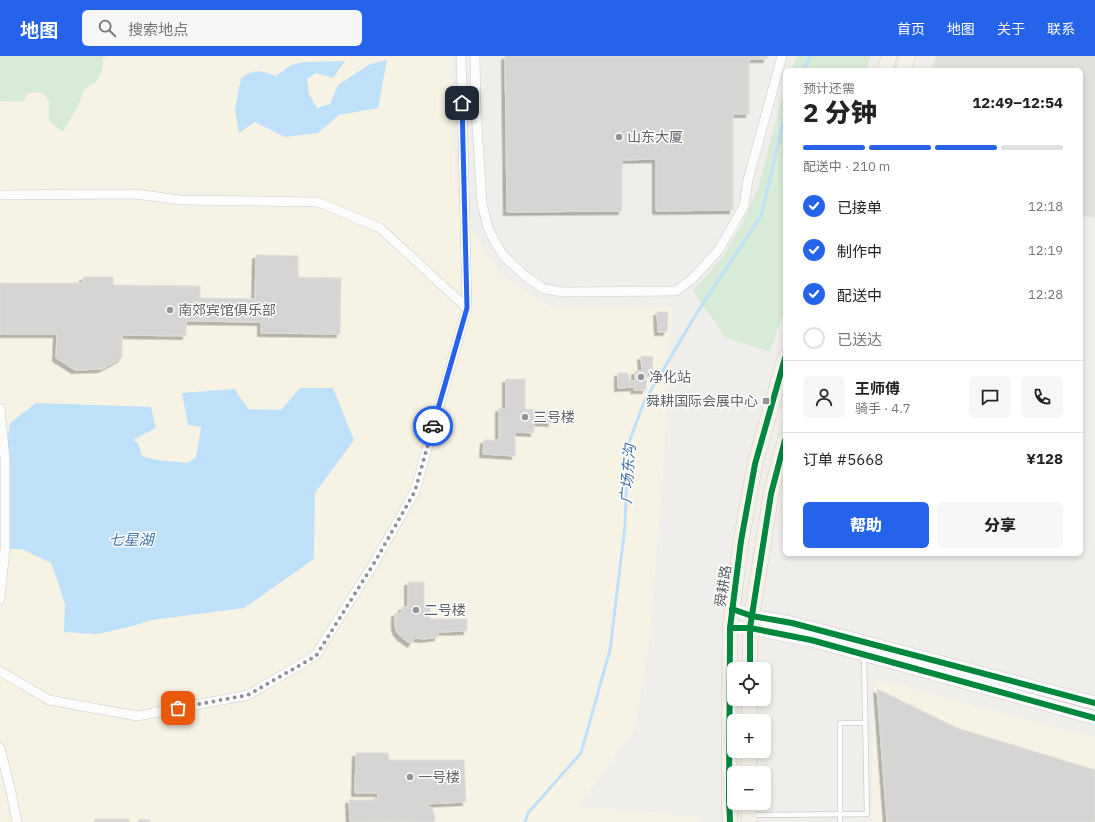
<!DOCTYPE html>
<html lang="zh">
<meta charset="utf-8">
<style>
:root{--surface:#fff;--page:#f6f6f6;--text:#222;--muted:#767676;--line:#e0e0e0;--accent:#2563eb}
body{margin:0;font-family:"IBM Plex Sans","Noto Sans SC",sans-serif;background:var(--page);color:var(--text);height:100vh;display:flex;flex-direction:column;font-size:15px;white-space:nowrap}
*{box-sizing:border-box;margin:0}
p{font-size:13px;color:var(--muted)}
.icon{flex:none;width:22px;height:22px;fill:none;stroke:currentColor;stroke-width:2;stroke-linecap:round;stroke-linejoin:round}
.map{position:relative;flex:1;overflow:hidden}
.drawer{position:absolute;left:783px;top:12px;width:300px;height:488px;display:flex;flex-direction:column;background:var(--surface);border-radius:6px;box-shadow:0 2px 6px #0003}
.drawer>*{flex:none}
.buttons{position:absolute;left:727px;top:606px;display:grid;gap:8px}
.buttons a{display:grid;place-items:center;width:44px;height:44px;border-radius:6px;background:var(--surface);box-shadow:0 2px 6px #0003;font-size:20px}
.pin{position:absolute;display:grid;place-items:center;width:34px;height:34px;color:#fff;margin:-17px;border-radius:8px;box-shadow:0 2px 6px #0006}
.courier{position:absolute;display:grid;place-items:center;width:40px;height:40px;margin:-20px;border:3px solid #2563eb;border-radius:50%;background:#fff;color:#222;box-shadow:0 1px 5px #0007}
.summary em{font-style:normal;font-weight:800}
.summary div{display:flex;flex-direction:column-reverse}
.summary{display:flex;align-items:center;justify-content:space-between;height:68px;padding:0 20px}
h1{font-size:26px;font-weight:800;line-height:30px}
.bar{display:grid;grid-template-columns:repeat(4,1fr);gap:6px 4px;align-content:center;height:48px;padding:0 20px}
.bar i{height:5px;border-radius:3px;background:var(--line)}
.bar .selected{background:var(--accent)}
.bar p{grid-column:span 4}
.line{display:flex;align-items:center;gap:10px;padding:0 20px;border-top:1px solid var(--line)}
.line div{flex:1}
.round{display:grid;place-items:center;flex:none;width:42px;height:42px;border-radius:6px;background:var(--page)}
ol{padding:0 20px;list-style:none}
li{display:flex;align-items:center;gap:12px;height:44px}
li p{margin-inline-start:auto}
li .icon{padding:4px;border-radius:50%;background:var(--accent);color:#fff;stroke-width:4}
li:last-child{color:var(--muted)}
li i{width:22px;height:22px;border:2px solid var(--line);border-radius:50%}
.action{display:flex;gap:8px;margin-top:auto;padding:8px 20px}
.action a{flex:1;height:46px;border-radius:6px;background:var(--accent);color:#fff;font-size:16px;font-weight:800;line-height:46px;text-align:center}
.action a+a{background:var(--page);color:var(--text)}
header{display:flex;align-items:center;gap:24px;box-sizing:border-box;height:56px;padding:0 20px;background:var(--accent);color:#fff}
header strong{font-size:19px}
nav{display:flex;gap:22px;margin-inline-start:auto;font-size:14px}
.search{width:280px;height:36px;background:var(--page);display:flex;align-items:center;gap:10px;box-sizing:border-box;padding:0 14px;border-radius:6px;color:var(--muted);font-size:15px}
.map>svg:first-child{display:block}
.commercial{fill:#f7f3e4}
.education{fill:#e2e0da}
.green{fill:#d8ebd6}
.water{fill:#bfe0f9}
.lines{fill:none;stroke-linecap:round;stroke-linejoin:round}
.stream{stroke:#bfe0f9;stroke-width:3}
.building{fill:#d6d5d3;stroke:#deddd9;filter:url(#shadow)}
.service-casing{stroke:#cbcccc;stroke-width:6}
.minor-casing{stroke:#cbcccc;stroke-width:10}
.secondary-casing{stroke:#cacacb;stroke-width:14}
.primary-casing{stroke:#d7ceb8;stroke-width:16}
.service{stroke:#fdfcfc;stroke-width:4.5}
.minor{stroke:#fdfcfc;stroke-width:9}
.secondary{stroke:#fdfcfc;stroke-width:13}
.primary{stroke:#f4f2e9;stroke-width:15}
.cycleway-casing{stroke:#fff;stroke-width:8}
.cycleway{stroke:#00873e;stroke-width:6}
.done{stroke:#919496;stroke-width:4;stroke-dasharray:0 7.2}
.route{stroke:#2563eb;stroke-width:5}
.poi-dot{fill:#919496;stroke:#fff;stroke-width:1.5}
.labels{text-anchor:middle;stroke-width:3;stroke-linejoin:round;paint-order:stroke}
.poi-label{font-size:14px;fill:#5f6368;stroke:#fff;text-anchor:start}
.street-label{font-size:14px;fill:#5f6368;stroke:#fff}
.water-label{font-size:15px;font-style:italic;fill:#4174aa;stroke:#fff}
</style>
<header>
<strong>地图</strong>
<div class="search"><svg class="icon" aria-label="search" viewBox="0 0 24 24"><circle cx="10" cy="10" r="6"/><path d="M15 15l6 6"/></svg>搜索地点</div>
<nav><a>首页</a><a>地图</a><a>关于</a><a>联系</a></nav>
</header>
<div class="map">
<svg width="1095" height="766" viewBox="0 0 1095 766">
<defs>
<filter id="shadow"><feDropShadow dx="-3.5" dy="3.5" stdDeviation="0" flood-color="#0004"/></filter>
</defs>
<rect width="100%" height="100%" fill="#efeeea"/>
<g class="commercial">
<path d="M0,0H453L455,126L463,161L502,220L549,250L672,251L663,420L649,589L635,673L578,750L700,761V766H0Z"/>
<path d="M874,622L1095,682V766H872Z"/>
</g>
<path class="education" d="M936,0H1095V161L1081,160V14H931Z"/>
<g class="green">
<path d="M0,0H106L103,2L102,16L95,27L83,35L79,48L63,76L49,65V45L43,37H28L23,46L0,45Z"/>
<path d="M797,0H871L866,14H791Z"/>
<path d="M785,29V252L770,296L726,282L693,235L723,201L744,164L758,132Z"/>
</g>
<g class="water">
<path d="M387,4L378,52L339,59L318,77L285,81L255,66L239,77L235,53L241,22C257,12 259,15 276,20L291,9L304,6L345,5L333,22L316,17L307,23L309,38L317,52L330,48L338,29L370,8Z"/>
<path d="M300,332H333L354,384L315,437L314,503L244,552L152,564L129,571L97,578L64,576L65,549L59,529L51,507L22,493H0V400L5,402L10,367L36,347L151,351L156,372L133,384L138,387L142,400L157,404L187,407L196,401L201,371L188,369L182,337L235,333L248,353L281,354Z"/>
</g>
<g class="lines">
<g class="stream">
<path d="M803,14L811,0"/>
<path d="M525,766L528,757L581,697L610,594L625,470L628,389L644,346L695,260L761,160L785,59"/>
</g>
</g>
<g class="building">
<path d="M505,0H767V3H749V58H733V154L656,155V103L622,104V155L507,156Z"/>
<path d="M256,199L298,200V221L341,222L340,278L261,277V266L186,265V280L122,279V302L102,313L75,314L56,302L57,278H0V227H83V221H113V229L200,230V242L255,243Z"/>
<path d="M657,256H668L667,276H658Z"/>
<path d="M641,300L653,301L652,317L647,316L646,334H634L635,331L618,332V317H628L629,325H635V315H642Z"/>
<path d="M506,323H525V353L549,355L552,367L534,366V377L515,376V400L483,398L484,384H499V352L506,353Z"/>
<path d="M408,526H424V549H430V563H467V575L438,576V581L424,583L415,582L411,588L401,581L397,576L395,571V557H402V551H408Z"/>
<path d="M877,633L957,672L1095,714V766H887Z"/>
<path d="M356,697H388L389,704H464L466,746L424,748L432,752L435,760L434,766L350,765L349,744H373V742H378V737H355Z"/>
<rect x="95" y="763" width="34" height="3"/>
<path d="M139,763L150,764V766H139Z"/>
</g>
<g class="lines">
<defs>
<g id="service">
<path d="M752,759L867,758L864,600"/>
<path d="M840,766V667H865"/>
</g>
<g id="minor">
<path d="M475,0L476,54L482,147L488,172L495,186L503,199L524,219L544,233L563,236L676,235L692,223L718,195L744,150L748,124L782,0"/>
<path d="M0,139L135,138L181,144L318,146L380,172L467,252"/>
<path d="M0,352L5,403V493L0,543"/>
<path d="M0,615L49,644L137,660L248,639L315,600L376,504L415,435L467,252L461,0"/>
<path d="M0,692L11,736L17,766"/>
</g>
<g id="secondary">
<path d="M732,553L752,560L792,567L1095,647"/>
<path d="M730,572H750L811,584L1095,662"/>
</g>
<g id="primary">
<path d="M885,14L889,0"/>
<path d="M903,14L908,0"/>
<path d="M750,613V572L771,438L785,384"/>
<path d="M749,665L750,643"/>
<path d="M749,717V695"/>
<path d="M730,766L729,743L730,572L741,485L755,408L785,302"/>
<path d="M749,766V747"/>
</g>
</defs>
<use href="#service" class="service-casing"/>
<use href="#minor" class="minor-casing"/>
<use href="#secondary" class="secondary-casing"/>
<use href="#primary" class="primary-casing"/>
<use href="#service" class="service"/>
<use href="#minor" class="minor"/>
<use href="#secondary" class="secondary"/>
<use href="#primary" class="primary"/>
<defs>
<g id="cycleway">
<path d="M732,553L752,560L792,567L1095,647"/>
<path d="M730,572H750L811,584L1095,662"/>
<path d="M750,613V572L771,438L785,384"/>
<path d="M730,766L729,743L730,572L741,485L755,408L785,302"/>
</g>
</defs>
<use href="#cycleway" class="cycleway-casing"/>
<use href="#cycleway" class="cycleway"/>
</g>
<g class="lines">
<path class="done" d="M178,652L248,639L316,600L376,504L415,435L433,370"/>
<path class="route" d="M433,370L467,252L462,47"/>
</g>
<g class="poi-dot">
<circle cx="619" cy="81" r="4"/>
<circle cx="170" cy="254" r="4"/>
<circle cx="641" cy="321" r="4"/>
<rect x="762" y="341" width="8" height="8" rx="2"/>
<circle cx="525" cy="361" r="4"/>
<circle cx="416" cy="554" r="4"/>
<circle cx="410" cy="721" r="4"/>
</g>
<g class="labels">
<g class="poi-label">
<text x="627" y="86">山东大厦</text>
<text x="178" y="259">南郊宾馆俱乐部</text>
<text x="649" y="326">净化站</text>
<text x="758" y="350" text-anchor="end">舜耕国际会展中心</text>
<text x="533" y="366">三号楼</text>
<text x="424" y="559">二号楼</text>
<text x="418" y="726">一号楼</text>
</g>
<g class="street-label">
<text transform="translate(723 530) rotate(-82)" y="5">舜耕路</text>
</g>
<g class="water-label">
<text transform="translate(628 418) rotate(-86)" y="5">广场东沟</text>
<text x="131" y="489">七星湖</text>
</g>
</g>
</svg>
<div class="buttons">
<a><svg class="icon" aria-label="locate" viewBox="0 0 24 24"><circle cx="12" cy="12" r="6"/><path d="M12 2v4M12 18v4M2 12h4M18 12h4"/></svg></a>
<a>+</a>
<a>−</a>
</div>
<div class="pin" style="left:178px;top:652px;background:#ea580c"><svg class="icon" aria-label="bag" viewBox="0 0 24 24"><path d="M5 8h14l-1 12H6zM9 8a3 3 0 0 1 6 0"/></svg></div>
<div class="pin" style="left:462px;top:47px;background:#1f2937"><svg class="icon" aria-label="home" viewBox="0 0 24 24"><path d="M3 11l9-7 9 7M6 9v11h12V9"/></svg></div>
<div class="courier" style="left:433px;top:370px"><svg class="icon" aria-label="car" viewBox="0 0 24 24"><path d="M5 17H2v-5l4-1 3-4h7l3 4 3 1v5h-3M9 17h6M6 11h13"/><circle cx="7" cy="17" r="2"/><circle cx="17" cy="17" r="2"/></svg></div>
<section class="drawer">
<div class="summary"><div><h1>2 分钟</h1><p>预计还需</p></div><em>12:49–12:54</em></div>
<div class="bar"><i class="selected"></i><i class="selected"></i><i class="selected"></i><i></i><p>配送中 · 210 m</p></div>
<ol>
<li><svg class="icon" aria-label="check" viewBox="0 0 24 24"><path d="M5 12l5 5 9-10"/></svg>已接单<p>12:18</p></li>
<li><svg class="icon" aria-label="check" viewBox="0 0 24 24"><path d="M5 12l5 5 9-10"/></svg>制作中<p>12:19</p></li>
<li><svg class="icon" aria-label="check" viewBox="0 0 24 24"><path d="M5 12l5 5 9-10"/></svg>配送中<p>12:28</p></li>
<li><i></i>已送达</li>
</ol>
<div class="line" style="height:72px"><a class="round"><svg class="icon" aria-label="person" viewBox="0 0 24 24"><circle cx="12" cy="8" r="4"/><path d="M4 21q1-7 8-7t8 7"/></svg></a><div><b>王师傅</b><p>骑手 · 4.7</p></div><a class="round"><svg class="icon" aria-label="chat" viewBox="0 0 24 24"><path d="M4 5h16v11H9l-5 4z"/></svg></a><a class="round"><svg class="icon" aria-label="phone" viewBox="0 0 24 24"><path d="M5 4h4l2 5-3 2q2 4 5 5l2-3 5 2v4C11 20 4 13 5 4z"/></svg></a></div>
<div class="line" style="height:52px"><div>订单 #5668</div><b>¥128</b></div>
<div class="action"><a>帮助</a><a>分享</a></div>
</section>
</div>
